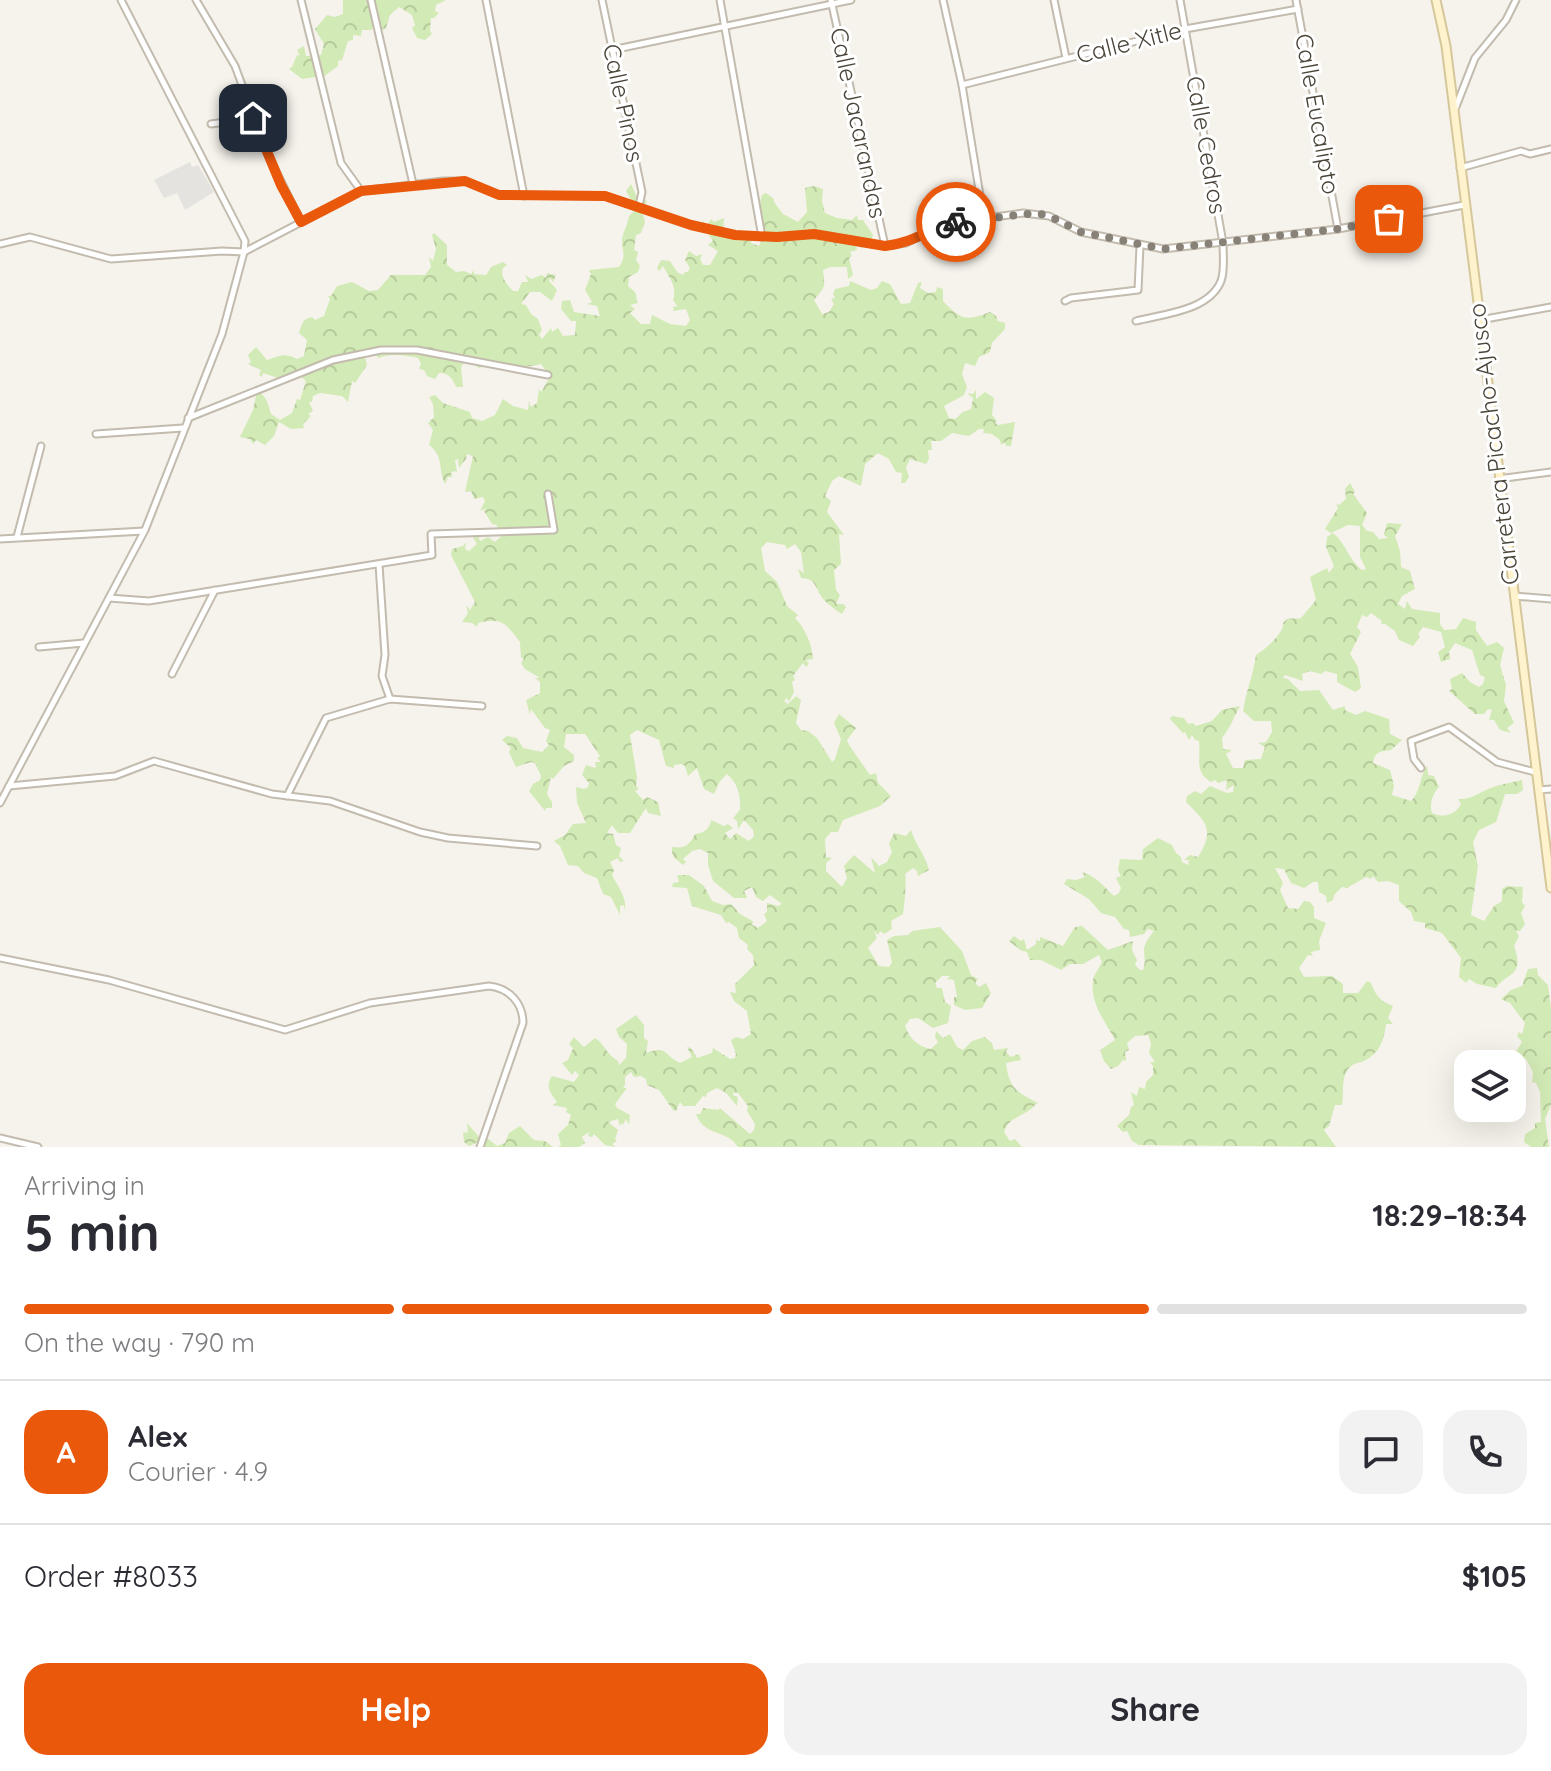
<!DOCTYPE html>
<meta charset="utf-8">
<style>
:root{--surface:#fff;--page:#f2f2f3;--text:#2b2b33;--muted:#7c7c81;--line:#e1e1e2;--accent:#ea580c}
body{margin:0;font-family:Quicksand,sans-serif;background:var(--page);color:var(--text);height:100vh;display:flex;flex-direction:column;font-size:30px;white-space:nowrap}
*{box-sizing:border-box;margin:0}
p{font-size:26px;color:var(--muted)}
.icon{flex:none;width:44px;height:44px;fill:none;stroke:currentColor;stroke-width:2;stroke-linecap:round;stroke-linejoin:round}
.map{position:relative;height:1147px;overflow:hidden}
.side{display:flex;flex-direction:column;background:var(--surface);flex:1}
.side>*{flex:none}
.fabs{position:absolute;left:1454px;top:1050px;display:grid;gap:16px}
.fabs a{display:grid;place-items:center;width:72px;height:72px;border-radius:16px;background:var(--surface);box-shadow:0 8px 32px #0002;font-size:40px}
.pin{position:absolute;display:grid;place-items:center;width:68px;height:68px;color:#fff;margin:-34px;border-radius:16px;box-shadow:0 4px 12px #0006}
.courier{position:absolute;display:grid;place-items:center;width:80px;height:80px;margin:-40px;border:6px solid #ea580c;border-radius:50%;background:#fff;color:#222;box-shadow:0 2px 10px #0007}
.overview em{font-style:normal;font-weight:700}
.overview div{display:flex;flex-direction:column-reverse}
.overview{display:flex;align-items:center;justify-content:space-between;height:136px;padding:0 24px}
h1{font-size:52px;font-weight:700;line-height:60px}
.bar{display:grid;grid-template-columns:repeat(4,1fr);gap:12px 8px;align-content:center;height:96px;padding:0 24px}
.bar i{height:10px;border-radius:6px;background:var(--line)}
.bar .active{background:var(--accent)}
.bar p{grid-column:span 4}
.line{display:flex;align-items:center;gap:20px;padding:0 24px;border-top:2px solid var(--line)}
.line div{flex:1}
.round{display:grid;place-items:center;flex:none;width:84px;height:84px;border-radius:24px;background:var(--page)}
.button{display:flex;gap:16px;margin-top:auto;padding:16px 24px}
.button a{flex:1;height:92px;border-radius:24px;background:var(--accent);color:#fff;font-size:32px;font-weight:700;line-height:92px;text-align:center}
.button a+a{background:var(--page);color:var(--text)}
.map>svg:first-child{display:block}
.forest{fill:url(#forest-crowns)}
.parking{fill:#e5e3e0}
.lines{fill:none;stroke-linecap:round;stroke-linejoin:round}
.minor-casing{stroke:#c2bbae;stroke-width:9}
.secondary-casing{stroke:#d6c79b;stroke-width:11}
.minor{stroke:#fff;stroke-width:5}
.secondary{stroke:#fff3cd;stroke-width:7}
.done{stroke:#878178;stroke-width:8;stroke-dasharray:0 14.4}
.route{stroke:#ea580c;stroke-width:10}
.labels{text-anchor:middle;stroke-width:6;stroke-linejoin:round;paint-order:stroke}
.street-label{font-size:24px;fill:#4b4439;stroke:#fff}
</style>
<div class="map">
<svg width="1551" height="1147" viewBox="0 0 1551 1147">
<defs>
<pattern id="forest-crowns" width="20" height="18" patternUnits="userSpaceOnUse" patternTransform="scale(2)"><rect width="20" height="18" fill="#d2eab5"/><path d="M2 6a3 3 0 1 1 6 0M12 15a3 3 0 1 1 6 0" fill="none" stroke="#b6ca9c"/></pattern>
</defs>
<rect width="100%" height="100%" fill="#f6f3ec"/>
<g class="forest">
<path d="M343,0H446L436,5L435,11L439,13L434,18H431L430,31L432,34L425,40L417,38L412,28L415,25L412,15L399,7L390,15L386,28L382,30L380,28L377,33L373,25L372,30H362L361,36L353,35V40L348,41L342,60L338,61V66L319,80L316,77L302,79L289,69L292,67L297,55L300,56L297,50L304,46L306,56L321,55L324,44L315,29L327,15L335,17L343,14Z"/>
<path d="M631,184L637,197L647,201L642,210L645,222L641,233L636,235L634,250L638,252L636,260L640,266L638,272L629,277L628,286C640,296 634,292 638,303L630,305L635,309L630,313L641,324H650L652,315L670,324L686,326L690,320L686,309L673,311L674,306L678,307L673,300C678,286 668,276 663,266L659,271L657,268L661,260L670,261L678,273L684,275V272H688L690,268L685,260L689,251L696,256L702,254L700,259L703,265H710L718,251L708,245L713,241L703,227L705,233L699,229L703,221L707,225L711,219L714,222L724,218L723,230L725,233L729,230L731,240L734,239L733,234L747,231L749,235L752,232L751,243L759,246C768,228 756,211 762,195L766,193L774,199V202L783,214L798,222L807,212L805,188L814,186L823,189L822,201L825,213L837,218L852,220L857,215L858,220H863L873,235L870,245L861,248L856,244L857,250L850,252L852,256L849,258L853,275L848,279L847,267H830L823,270C825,289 826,285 814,300L822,314L829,312L834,304L831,299L835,298L833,294L835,289L849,286L850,281L871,290L877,288L882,281L890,284L901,304L910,303L918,283L922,282L920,288L928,293L936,292L937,287L943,289V301C960,319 965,322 990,312L996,316L998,321L1005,323V329L992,343L990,352L979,357L975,366L965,363L962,374L967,387L964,395L944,406L949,418L955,419L963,412L971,409L973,398L967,393L973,394L976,390V399L985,392L994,398L992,415L997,421L995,423L998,425L1015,422L1011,446H1006L1005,442L1001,445L1000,440L992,434L983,433L984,429H979L969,436L952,433L941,441H931L932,450H928L929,459L926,464L910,459L906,468L909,477L905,483H901L902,473L896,472L889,459L878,453L865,464L861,486L839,476L832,481L825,496L831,501L827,512L844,535L839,534L841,564L834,570L836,590L840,595L836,604H843L846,607L842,614C837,611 829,605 825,601C815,591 818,578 801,578L798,569L804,573L801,552L795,544L787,549L785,545L767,542L761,548L765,571L777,582L787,606L798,615L795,618C805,628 812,644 813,659L806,660L809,664L806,667L803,663L793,676L795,680L792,682L794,692L789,702L787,698L784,701L788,704L796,696L801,700L796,723L801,730L808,731L817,738L832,762L835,759L841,739L834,723L839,714L856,728L847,740L849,745L870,775L876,773L878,783L891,796L880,806L843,820L838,832H831L825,839L826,857L832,858L826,863V871L842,887L847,878L844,866L854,855L875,873L871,857L879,866L887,862L892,852L889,844L894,833L906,836L911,830C916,846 925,854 929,870L918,876L917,871L913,868L905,874C907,879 904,909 903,914L891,921L892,929L884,934L880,931L878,935L874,931L877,938L868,948L879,966L889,967L892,962L887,940L894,936L908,935L912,931L940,927L962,951L971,975L978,979L975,983L979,987L986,983L991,993L982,1008L965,1010L954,1005V997H957L954,980L947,979L950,976H942L935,983L937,988H942L945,1002L951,1006L948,1023L933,1028L918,1018L910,1019L905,1026C910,1039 917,1046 931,1049L938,1042L935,1037L936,1031L943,1038L950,1034L957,1047L963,1050L972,1041L985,1037L992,1043L994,1050L1008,1048L1006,1052L1011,1057L1019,1054L1021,1060L1006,1063C1009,1090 1018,1092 1038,1103C1034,1105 1032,1109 1028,1111C1016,1119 1009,1118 1004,1132L1010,1141L1015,1139L1022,1147H738C727,1129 704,1137 696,1114H700L703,1108L718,1110L720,1108L750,1134L754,1130L755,1124L747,1111L748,1106L738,1093H733V1095L738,1097L737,1106L726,1093L717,1088L707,1093L706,1097L703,1096L695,1106H683L680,1102L676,1111L673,1110L659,1090L647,1085L646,1079L641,1076L634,1077L631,1072L625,1077V1085L623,1088H627L615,1104L617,1108L630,1115L629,1125L626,1119L623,1125L622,1123L620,1126L618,1119L608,1122L618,1130L615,1139L617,1141L612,1144L616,1147L605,1145L594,1134L592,1137L588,1136L589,1132L582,1137L585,1143L579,1147H558L561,1145L558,1134L568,1125L571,1115L566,1112L567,1108L553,1105L557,1102C550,1093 545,1086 552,1076L574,1082L579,1075L575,1071L572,1075L562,1063L568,1060L573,1048L569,1044L574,1037L584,1047L595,1038C604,1043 606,1054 618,1061L619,1065L626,1058L627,1044L619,1037L616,1029L636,1015L644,1025V1038L648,1041L646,1053C668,1045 663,1055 680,1063L692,1057L687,1047L691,1048L697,1058L712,1053L713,1048L730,1059L735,1058L736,1054L731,1040L736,1037L743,1039L751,1034L747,1011L734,1001L730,992L736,993L735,984L754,965L753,955L747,949L748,945L739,938L737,928L729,922L726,923L721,915L692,906L687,888L672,887L673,883L679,882L677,875H689L704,886L712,901L723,905L731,904L740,914L754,922L751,924L758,928L767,921L764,914L767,912V903L778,906L782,904L770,895L763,901L756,897L752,887L744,891L747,898H734L713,881L708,865V853L700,849L692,851L683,859L686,862L683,865C676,859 671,858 672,847C684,849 690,845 695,834C704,833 710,829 711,820L724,826L728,824L733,828L725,833L730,839L736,833L749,841L754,836L753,830L744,820L738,829L737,821L733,818L740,810C741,797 738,783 727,774L720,781L714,794L704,789L697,768L688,776L685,766L681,764L674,765V768L666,766L659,740L637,730L630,735L637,777L636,786L639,789L635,791L643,800L647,797L658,802L661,816L648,813L646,808L630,833H618L612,825L607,833L613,834L616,845L621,848L619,856L624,861L620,862L618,858L610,862L614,870L612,875C618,887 627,897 625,911L624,905L620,906V915L611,897L603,894L597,878L584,873L578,866L568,865L560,846L554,841L565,835L573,824L586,823L577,803L576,787L584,789L588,787L589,783L582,775L586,765L596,768L595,762H601L597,758L600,756L585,734H566L564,747L574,755V761L564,766L553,779L551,777L547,794L552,802V808H546L545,811L529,791L533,784L540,780L541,776L535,763L531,762L516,767L509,752L511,748L502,740L507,736L517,738L523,748L542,752L549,745L546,741L550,730L545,728L531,709L530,715L526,700L540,693V682L535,678H540L525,669L521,663L524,658H521L520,642C505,623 503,617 478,623L477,627L472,623L462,622L468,613L466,605L470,610L475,602L451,555L452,549L463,546L466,542L465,549L469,551L477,544L472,536L478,535L480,541L488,537L495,542L504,534L496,525L492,524L484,511L487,508L480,511L485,501L483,497L474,499L471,491L465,492L473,456L467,454L466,459L459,468L458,459L455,460L457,472L454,471L451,473L452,477H448L445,484C438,470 444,456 429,445L433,430L428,423L434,417L433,404L429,397L435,395L443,403L470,412L472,418L482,421L495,415L503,399L513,406L528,410L529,401L531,407L537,403L539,389L541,392L550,377L541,364C518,371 501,361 479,368L467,359L461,367L463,387H456C453,379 449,373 439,373L435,379L427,376L424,370L419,369L421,364L418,358C406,355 389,353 378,358L374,352L370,355L363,350L367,365L355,383L352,381L348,402L342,396L320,393L313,396L312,402H309L313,411L308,414L311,416L303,424L304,428L291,429L279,422L274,436L265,445L256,440L253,444L250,439L240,437L253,410L256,396L253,395L256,390C266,395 268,403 271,414L280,420L292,413L297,399L300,400L306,381L298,374L296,379L292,374L284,380L263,373L262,377L259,375L261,370L248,364L251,362L248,355L256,347L267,360C279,356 284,352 297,359L304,356L307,340L299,333C302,324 302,319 312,317L315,320L324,316L330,299L328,296H331L337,286L352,282L369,291L378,290L391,275H425L431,267L429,257L433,261L436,249L432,235L434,233L447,245V265L456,272L464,271L471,274L474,270V274L486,275L491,267L503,262L507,265L503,268C500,276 506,284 513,291H518L522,282H528L525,275L531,279L542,275L546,278L547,273L556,275L553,282L550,278L549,281L557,290L552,301L540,292H530L521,304L526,305L531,314L538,319L542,330L539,335L542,339L551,328L552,332L558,328L563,336L575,335L576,321H571L561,309L562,301L570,300L574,312L600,316L597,306L587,304L592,302L585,290L591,274L589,270L619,267C627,255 622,253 622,241C622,234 628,224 629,216L640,205H634L626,191Z"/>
<path d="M1350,483L1355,492L1353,494L1367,513L1362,525L1367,531L1373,532L1379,539L1388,538L1384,535L1387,523L1402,524L1395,536L1400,551L1401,567L1410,571L1415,589L1402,596L1398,604L1405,609L1407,601L1412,609L1440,613V624L1444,630L1456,629L1463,618L1476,622V630L1487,646L1497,642L1504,648L1500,665L1506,685L1504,701L1514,723L1507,728L1511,733L1500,730L1494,720H1489L1492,710L1488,709L1484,714H1475L1449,691L1452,689L1450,679L1462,673L1470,682L1479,687L1483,684L1485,677L1480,675L1472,650L1455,643L1449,652L1450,659L1441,662L1438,652L1445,647L1441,632L1423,627L1418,634L1420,637L1413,646L1399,640L1395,631L1385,624H1381L1382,621L1371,613L1367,617L1362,615L1357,627L1361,632L1350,654L1358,667L1361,688L1355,692L1337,682V674L1325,671L1321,674L1310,671L1302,674L1303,681L1285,675L1283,678L1288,679L1300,691L1319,690L1333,710L1345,706V710L1356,715L1365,711L1389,719L1390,734L1402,740L1391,750C1381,752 1375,750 1373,763L1390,770L1394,786L1392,795L1411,801C1420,793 1420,776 1427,765L1428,775L1434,776L1439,787C1433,793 1429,804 1432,813C1443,818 1454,816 1461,804L1458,799C1473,800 1482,790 1496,786C1504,784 1513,782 1522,780L1523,790L1517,794H1505L1496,822L1479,830L1473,842L1478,866L1471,915L1484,921L1494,906L1502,901V889L1507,886L1523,887L1522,902L1525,906L1521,913L1525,924L1520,931H1516L1519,936L1514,946C1525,976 1508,972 1496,988L1477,984L1469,979L1466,983L1459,977L1461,958L1442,933L1425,928V923L1414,921L1411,912L1399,901V885L1388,881L1378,882L1373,876L1371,879L1366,877L1347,888L1342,887L1334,895L1333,900L1327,903L1326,896L1319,892L1318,882H1313L1304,888L1291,883L1284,869L1275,868L1283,883L1280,890L1288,908L1298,909L1304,901L1310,902L1314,907V918L1326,923L1319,941L1320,950L1311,952L1313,956L1308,955L1299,968L1304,977L1332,976L1343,984V993H1358L1367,981L1371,983C1376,996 1380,1001 1393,1006L1388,1018L1393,1024H1386C1384,1040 1380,1053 1364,1061C1359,1063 1353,1063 1348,1069C1341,1079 1344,1092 1342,1105H1335L1329,1126L1324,1130L1336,1147L1139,1145L1132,1141L1127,1131L1123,1132L1117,1126L1129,1115L1131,1107L1134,1105L1131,1092L1137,1096L1139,1087L1145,1089L1146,1082L1153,1075V1066L1150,1062H1155L1149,1053L1151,1044L1148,1035L1135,1036L1127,1043L1129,1050L1125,1052L1126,1061L1123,1060L1118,1066L1111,1069L1104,1061L1100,1050L1115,1040C1105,1021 1090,1004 1093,980C1094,975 1099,968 1102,962L1099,955L1083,964H1070L1061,970L1041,960H1030L1027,952L1020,950L1009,941L1014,936L1021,941L1024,939L1027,950L1036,944V940L1040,941V937L1063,946L1075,927L1082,926L1108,950L1133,941L1132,950L1137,960L1135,965L1140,970H1143C1149,951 1136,953 1154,931L1148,929L1144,934L1130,937L1129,930L1124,929L1115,917L1101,913L1089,899L1064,884L1067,879L1076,880L1085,877L1082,872C1096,876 1103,886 1114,896L1119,893L1121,888L1116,878L1121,876L1118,870L1120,859L1142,860L1143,849L1158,838L1172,845L1176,853L1181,857L1182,862L1188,865L1189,860H1184L1190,855L1198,857C1216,829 1205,821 1186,802L1187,796L1195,791L1201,794L1210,786L1227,793L1233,792L1234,785L1226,790L1227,780L1218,783L1215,780L1211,782C1194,772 1201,759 1199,741L1195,740L1192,735L1189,740L1185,732L1183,733L1170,719L1172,716L1184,718L1188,724L1193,723L1196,726L1212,721L1222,710L1240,706C1234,717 1230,728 1222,738L1223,749L1232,750L1226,754L1233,768H1243L1245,760L1261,759L1265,747L1258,743L1266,742L1272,732L1271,721H1254L1243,711C1246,691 1253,676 1256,655C1265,650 1275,640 1281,631C1285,625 1280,623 1288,619C1292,618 1297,619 1301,618L1316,600L1310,577L1327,568L1329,573L1334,566L1326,547L1327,537L1333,533C1346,543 1349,561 1362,570L1366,569L1360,557V526L1348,525L1331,533L1325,529L1338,508L1336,504L1339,505L1346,499L1345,489Z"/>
<path d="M1537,968L1538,975L1548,985L1551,1008V1105L1545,1119L1549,1147H1531L1524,1142L1525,1134L1535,1128V1123L1541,1122L1540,1092L1536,1083L1532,1082L1533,1072L1526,1059L1514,1055L1522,1042L1517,1036L1519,1032L1522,1034L1525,1023L1510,1003L1501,999L1511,990L1522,986L1528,969Z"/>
<path d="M467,1123L481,1139L487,1138L497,1146L505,1143L509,1133L520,1126L534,1140L545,1141L553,1147H480L481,1144L478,1142L469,1146L464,1142L463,1133L468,1132Z"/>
</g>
<path class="parking" d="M190,162L192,167L198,165L214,192L185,210L177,193L164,198L154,180Z"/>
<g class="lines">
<defs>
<g id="minor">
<path d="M196,0L235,66L268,155L301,222"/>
<path d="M301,0L341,163L361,191"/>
<path d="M371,0L413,184"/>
<path d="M486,0L524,196"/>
<path d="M602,0L642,192L639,206"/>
<path d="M720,0L762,237"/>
<path d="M831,0L885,246"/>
<path d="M943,0L962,85L984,220"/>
<path d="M1054,0L1066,58"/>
<path d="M1296,0L1338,229"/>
<path d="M612,50L851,0"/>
<path d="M962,85L1185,29L1298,9"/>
<path d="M1455,109L1475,58L1506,20L1516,0"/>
<path d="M211,124L253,118"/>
<path d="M1460,168L1521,151L1530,154L1551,149"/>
<path d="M0,244L30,237L111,259L222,251L244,252L361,191L443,181H465L499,195L605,196L691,225L735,235L777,237L814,234L885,246L906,243L939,226L951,223L1023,213L1049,216L1081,232L1163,249L1338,229L1464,205"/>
<path d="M1065,301L1071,298L1138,290L1140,246"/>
<path d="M1480,320L1551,307"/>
<path d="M1136,321C1163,314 1209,311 1221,281C1225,271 1223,254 1223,243L1180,0"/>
<path d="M188,418L333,360L381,350H417L548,375"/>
<path d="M96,434L183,428"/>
<path d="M1498,479L1551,472"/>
<path d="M17,537L41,446"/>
<path d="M0,539L144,531"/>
<path d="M379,564L385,655L382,676L390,699"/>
<path d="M1514,596L1551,599"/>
<path d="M109,598L149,601L432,555L431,534L554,530L548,494"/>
<path d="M39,647L84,643"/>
<path d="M172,674L215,590"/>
<path d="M1421,768L1414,759L1411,741L1449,727L1497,762L1535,772"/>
<path d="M9,786L115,776L154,761L272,794L330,801L420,832L448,838L537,846"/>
<path d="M1539,790L1551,789"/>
<path d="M287,796L326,718L390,699L482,706"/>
<path d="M0,803L145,530L222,334L244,252L245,241L121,0"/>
<path d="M0,958L109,980L285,1030L370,1003L489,986C509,988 523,1003 523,1023L480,1147"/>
<path d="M0,1138L38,1147"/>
</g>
<path id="secondary" d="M1436,0L1446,46L1551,888"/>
</defs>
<use href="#minor" class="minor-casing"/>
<use href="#secondary" class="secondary-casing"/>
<use href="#minor" class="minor"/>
<use href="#secondary" class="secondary"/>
</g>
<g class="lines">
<path class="done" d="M956,222L1036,213L1049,216L1081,232L1163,249L1338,229L1389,219"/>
<path class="route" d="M253,118L281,185L301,222L361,191L465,181L499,195L605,196L691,225L735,235L777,237L814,234L885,246C911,244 931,228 956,222"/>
</g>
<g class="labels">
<g class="street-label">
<text transform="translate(1129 43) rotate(-14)" y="8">Calle Xitle</text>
<text transform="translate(623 103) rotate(78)" y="8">Calle Pinos</text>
<text transform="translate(1317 114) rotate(80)" y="8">Calle Eucalipto</text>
<text transform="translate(858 123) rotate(78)" y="8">Calle Jacarandas</text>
<text transform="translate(1206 145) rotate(80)" y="8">Calle Cedros</text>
<text transform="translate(1494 444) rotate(-97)" y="8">Carretera Picacho-Ajusco</text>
</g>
</g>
</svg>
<div class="fabs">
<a><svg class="icon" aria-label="layers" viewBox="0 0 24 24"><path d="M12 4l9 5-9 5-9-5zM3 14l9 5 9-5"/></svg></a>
</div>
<div class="pin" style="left:1389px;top:219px;background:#ea580c"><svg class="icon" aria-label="bag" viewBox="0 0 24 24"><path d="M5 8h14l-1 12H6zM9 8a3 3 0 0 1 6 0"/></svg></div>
<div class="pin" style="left:253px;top:118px;background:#1f2937"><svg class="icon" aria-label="home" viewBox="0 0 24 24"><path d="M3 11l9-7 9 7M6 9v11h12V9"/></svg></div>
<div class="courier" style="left:956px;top:222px"><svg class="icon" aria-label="bike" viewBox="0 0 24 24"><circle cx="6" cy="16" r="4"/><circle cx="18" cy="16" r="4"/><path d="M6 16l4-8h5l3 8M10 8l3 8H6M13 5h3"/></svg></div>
</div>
<section class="side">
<div class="overview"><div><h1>5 min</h1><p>Arriving in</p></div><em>18:29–18:34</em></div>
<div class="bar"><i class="active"></i><i class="active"></i><i class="active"></i><i></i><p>On the way · 790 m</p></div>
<div class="line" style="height:144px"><b class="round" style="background:var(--accent);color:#fff">A</b><div><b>Alex</b><p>Courier · 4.9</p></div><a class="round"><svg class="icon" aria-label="chat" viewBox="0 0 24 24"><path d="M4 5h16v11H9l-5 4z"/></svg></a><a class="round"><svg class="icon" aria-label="phone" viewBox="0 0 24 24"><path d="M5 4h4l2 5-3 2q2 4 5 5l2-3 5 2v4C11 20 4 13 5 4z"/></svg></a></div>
<div class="line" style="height:104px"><div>Order #8033</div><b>$105</b></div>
<div class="button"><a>Help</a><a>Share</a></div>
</section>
